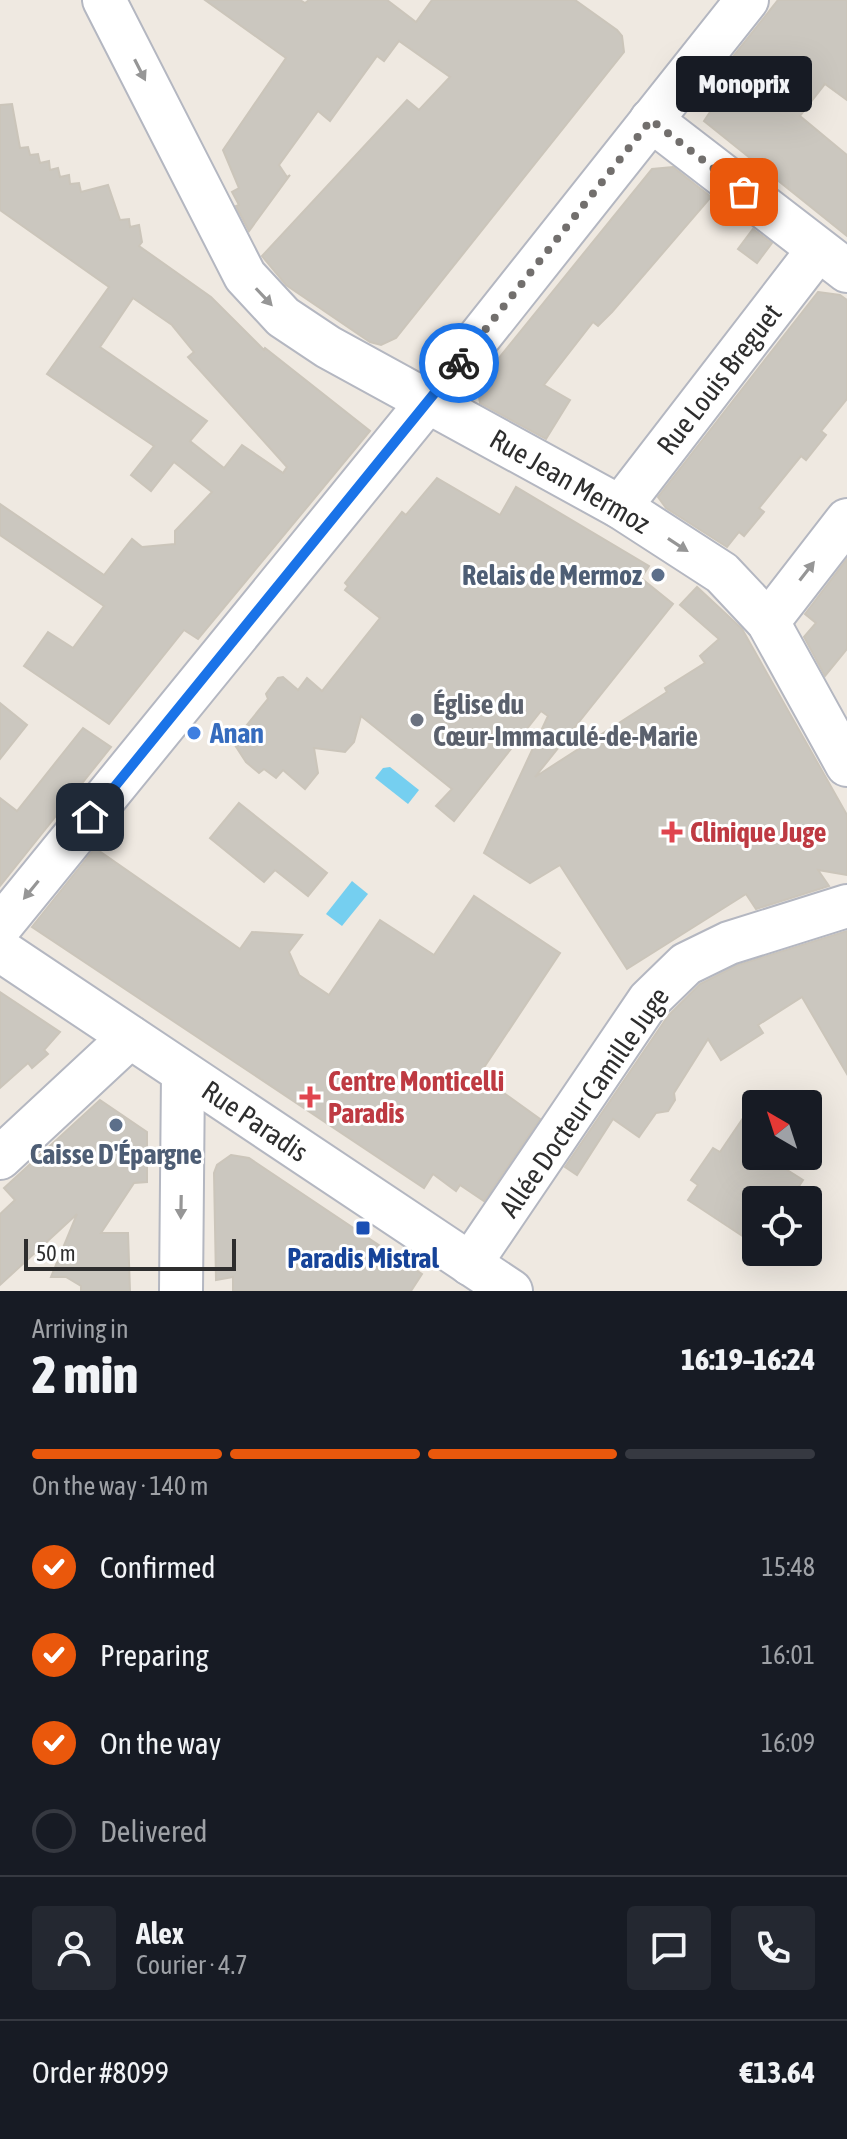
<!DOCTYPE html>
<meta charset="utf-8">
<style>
:root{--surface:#171b24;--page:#242831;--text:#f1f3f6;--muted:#9ea1a6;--line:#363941;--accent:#ea580c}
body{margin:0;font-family:"Asap Condensed",sans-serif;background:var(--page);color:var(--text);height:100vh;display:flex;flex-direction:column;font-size:30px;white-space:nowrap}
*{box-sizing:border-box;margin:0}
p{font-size:26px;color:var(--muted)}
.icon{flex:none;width:44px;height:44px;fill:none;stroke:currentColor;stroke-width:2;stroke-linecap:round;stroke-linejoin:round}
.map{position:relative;height:1291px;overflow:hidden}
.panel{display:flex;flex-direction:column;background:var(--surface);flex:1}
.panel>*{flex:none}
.needle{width:52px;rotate:321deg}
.controls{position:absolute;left:742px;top:1090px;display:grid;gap:16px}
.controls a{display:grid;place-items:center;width:80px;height:80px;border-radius:8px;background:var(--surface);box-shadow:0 8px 32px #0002;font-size:40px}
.scale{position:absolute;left:24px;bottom:20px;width:212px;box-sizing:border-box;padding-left:8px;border:4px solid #2e2e2e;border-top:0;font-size:22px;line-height:28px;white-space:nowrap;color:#2e2e2e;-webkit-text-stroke:6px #fff;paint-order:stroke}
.pin{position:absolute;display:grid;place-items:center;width:68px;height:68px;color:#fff;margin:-34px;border-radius:16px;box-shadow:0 4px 12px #0006}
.courier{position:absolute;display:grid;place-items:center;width:80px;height:80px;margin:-40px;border:6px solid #1a73e8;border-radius:50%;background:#fff;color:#222;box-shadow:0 2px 10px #0007}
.bubble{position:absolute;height:56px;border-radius:8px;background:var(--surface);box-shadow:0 8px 32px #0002;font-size:26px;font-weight:800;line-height:56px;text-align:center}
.head em{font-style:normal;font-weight:800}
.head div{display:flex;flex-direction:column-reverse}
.head{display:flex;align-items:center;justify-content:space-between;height:136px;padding:0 32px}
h1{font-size:52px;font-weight:800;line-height:60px}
.bar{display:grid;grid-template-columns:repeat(4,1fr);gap:12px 8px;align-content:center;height:96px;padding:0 32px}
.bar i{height:10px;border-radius:6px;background:var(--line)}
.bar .active{background:var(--accent)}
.bar p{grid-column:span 4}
.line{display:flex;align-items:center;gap:20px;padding:0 32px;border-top:2px solid var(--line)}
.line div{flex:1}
.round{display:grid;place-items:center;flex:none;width:84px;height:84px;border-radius:8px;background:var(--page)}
ol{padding:0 32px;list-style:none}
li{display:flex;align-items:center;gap:24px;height:88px}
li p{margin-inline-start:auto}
li .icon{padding:8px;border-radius:50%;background:var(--accent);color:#fff;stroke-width:4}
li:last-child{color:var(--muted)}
li i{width:44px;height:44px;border:4px solid var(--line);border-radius:50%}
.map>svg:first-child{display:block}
.water{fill:#75cff0}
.building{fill:#cbc7bf;stroke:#cbc5ba;stroke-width:2;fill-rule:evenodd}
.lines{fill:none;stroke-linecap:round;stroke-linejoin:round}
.minor-casing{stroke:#b4b7c1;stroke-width:46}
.minor{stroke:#fff;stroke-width:42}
.oneway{fill:#969696}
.done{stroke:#726f6d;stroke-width:8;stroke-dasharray:0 14.4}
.route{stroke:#1a73e8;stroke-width:10}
.service-dot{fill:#5c6f8a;stroke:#fff;stroke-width:3}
.worship-dot{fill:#6b7280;stroke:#fff;stroke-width:3}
.shop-dot{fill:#3f7fe0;stroke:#fff;stroke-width:3}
.health-dot{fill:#e0444e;stroke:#fff;stroke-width:3}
.transit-dot{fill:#1a4fb4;stroke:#fff;stroke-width:3}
.labels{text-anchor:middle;stroke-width:6;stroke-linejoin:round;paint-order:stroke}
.street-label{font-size:28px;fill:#2e2e2e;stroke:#fff}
.service-label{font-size:28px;font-weight:bold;fill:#4e5e75;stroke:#fff;text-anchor:end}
.worship-label{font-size:28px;font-weight:bold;fill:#5b616d;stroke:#fff;text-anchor:start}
.shop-label{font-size:28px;font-weight:bold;fill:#366cbe;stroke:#fff;text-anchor:start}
.health-label{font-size:28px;font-weight:bold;fill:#be3a42;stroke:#fff;text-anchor:start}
.transit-label{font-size:28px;font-weight:bold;fill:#164399;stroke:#fff}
</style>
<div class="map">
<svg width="847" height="1291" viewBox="0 0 847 1291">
<rect width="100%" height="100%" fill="#efe9e1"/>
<g class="water">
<path d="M390,767L419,790L408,804L375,778L383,768Z"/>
<path d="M352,881L368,894L342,926L326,914Z"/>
</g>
<g class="building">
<path d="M205,0H300L305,3L309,0H387L416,22L432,0H575L617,30L622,36L624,52L396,338L381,345L370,342L286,285L262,256L407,100L419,110L450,77L399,41L384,61L377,56L330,121L318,111L279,165L287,177L290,175L249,231L236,206L239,205L232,192L239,188L223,150L286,58Z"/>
<path d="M778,0H847V100L825,84L800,116L847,155V236L704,121L712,109L700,98Z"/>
<path d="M12,104L20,148L28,147L30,155L38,154L40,163L49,161L50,170L58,168L60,177L69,175L70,184L79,183L81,192L108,185L120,220L129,219L130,227L139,225L142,242L139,246L211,297L264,350L265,348L370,431L198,639L184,630L109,724L24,666L48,632L73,648L104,606L0,535V504L104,575L132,539L142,547L175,544V531L212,492L174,462L151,491L131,475L154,446L47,374L109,287L0,210V105ZM133,298L172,325L194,352L188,357L287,467L283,473L242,445L224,468L190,441L207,421L100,347Z"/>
<path d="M673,167L711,197L612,312L598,326L593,322L544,385L570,400L546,439L480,403L477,385L652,169Z"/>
<path d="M753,229L772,243L757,263L738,249Z"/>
<path d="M818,292L840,295L847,300V399L821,431L826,435L806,460L801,456L759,508L764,512L744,536L739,532L727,547L666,508L658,497Z"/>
<path d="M437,478L500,515L516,487L649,566L641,578L673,604L535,777L667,692L665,688L705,663L700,656L719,639L680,605L697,587L742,629L847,815V875L818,870L829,886L756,909L746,894L627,969L560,865L530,883L484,853L548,716L541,711L454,821L436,806L452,789L361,716L354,742L345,752L314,748L318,773L305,789L283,770L276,778L264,769L259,773L246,762L233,742L268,699L266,694L278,678L283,677L298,690L307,678L322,691L380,618L345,590L348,586L345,583L402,512L406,515Z"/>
<path d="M847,559V649L825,676L804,637L816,623L805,614Z"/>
<path d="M0,703L27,725L0,759Z"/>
<path d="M83,728L111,747L0,886V798L17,811Z"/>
<path d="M239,803L327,873L308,896L275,870L264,882L210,838Z"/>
<path d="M95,848L240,949L252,932L302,935L289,952L299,975L329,995L380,920L434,955L474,896L560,953L479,1075L540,1119L484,1201L460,1185L456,1191L433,1174L424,1188L32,927Z"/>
<path d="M847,931V1074L802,997L758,1025L763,1033L721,1060L708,1039L674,1093L675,1100L668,1111L656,1113L639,1137L613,1119L577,1175L565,1167L668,1016L700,984L738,965Z"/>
<path d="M0,992L60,1032L44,1050L48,1054L32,1068L28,1063L0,1088Z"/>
<path d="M756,1099V1156H788L781,1166L803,1180L790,1200H756V1245L688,1200L698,1185L691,1180L713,1148L720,1152Z"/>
<path d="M100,1100L147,1132V1182L134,1183L101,1233H128L130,1291H81V1286L66,1277H51L77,1214L0,1285V1214L15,1200L4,1188Z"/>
<path d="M231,1155L249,1158L422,1274L411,1291H233V1277L216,1280L214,1173L217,1165Z"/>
</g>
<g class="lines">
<defs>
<g id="minor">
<path d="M104,0L245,276L283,317L328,347L620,507L722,573L768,622L847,765"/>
<path d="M651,120L847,271"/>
<path d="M620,507L818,250"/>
<path d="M768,622L847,520"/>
<path d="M0,927L443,383L747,0"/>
<path d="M0,950L511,1291"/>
<path d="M0,1158L130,1037"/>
<path d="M470,1264L649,1000L686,964L729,943L847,906"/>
<path d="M181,1291L183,1073"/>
</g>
</defs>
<use href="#minor" class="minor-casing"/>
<use href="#minor" class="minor"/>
</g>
<defs><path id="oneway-solid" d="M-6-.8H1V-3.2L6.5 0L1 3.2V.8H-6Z" transform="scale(2)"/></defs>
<g class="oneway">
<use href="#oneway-solid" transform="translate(140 70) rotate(63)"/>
<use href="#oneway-solid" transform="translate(264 297) rotate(47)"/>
<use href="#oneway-solid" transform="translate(678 545) rotate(33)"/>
<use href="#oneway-solid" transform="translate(807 571) rotate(-52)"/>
<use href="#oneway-solid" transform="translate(31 890) rotate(129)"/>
<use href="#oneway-solid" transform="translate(181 1207) rotate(91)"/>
</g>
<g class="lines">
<path class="done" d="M459,363L651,120L744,192"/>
<path class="route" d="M90,817L459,363"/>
</g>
<g class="service-dot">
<circle cx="658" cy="575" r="8"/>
<circle cx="116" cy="1125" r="8"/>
</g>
<circle class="worship-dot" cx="417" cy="720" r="8"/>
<circle class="shop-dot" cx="194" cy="733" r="8"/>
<g class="health-dot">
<path d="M668 820h8v8h8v8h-8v8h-8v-8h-8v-8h8z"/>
<path d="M306 1085h8v8h8v8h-8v8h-8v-8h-8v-8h8z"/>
</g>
<rect class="transit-dot" x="355" y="1220" width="16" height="16" rx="4"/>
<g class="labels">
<g class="street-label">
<text transform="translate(719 379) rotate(-52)" y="10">Rue Louis Breguet</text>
<text transform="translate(570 481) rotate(30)" y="10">Rue Jean Mermoz</text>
<text transform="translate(584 1102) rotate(-55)" y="10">Allée Docteur Camille Juge</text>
<text transform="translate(255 1121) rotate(34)" y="10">Rue Paradis</text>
</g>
<g class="service-label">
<text x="642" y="585">Relais de Mermoz</text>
<text x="116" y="1164" text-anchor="middle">Caisse D'Épargne</text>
</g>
<g class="worship-label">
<text x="433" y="714">Église du<tspan x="433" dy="32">Cœur-Immaculé-de-Marie</tspan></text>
</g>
<g class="shop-label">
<text x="210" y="743">Anan</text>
</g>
<g class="health-label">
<text x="690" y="842">Clinique Juge</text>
<text x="328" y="1091">Centre Monticelli<tspan x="328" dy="32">Paradis</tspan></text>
</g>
<g class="transit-label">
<text x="363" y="1268">Paradis Mistral</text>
</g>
</g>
</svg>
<div class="controls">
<a><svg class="needle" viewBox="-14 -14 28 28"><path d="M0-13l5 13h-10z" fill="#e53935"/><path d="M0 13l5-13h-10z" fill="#9ea1a6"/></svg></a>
<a><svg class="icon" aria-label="locate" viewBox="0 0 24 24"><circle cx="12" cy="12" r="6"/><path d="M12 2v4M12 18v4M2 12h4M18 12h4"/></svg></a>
</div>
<div class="scale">50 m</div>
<div class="pin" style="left:744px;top:192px;background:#ea580c"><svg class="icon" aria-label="bag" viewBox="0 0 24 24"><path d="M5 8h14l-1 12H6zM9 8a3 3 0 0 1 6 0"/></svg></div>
<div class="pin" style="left:90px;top:817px;background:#1f2937"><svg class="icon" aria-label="home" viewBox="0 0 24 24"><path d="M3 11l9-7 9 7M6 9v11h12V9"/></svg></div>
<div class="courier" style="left:459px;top:363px"><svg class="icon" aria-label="bike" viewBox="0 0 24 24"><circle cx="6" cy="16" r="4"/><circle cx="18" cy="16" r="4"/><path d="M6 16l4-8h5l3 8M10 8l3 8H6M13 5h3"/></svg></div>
<div class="bubble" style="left:676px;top:56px;width:136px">Monoprix</div>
</div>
<section class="panel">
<div class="head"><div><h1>2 min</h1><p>Arriving in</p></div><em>16:19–16:24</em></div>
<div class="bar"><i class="active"></i><i class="active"></i><i class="active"></i><i></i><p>On the way · 140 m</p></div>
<ol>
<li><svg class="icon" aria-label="check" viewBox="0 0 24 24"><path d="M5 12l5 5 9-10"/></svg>Confirmed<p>15:48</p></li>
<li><svg class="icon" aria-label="check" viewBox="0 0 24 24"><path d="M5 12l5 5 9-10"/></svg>Preparing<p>16:01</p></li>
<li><svg class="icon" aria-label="check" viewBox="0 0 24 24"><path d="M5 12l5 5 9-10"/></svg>On the way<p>16:09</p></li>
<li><i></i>Delivered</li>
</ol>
<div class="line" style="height:144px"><a class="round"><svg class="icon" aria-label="person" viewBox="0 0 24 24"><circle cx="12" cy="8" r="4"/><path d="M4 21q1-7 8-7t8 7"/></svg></a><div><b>Alex</b><p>Courier · 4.7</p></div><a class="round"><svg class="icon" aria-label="chat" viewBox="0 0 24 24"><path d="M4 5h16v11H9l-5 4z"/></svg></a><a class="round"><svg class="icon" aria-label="phone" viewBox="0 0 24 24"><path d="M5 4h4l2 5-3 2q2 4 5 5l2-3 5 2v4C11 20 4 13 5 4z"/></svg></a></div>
<div class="line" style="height:104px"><div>Order #8099</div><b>€13.64</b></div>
</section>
